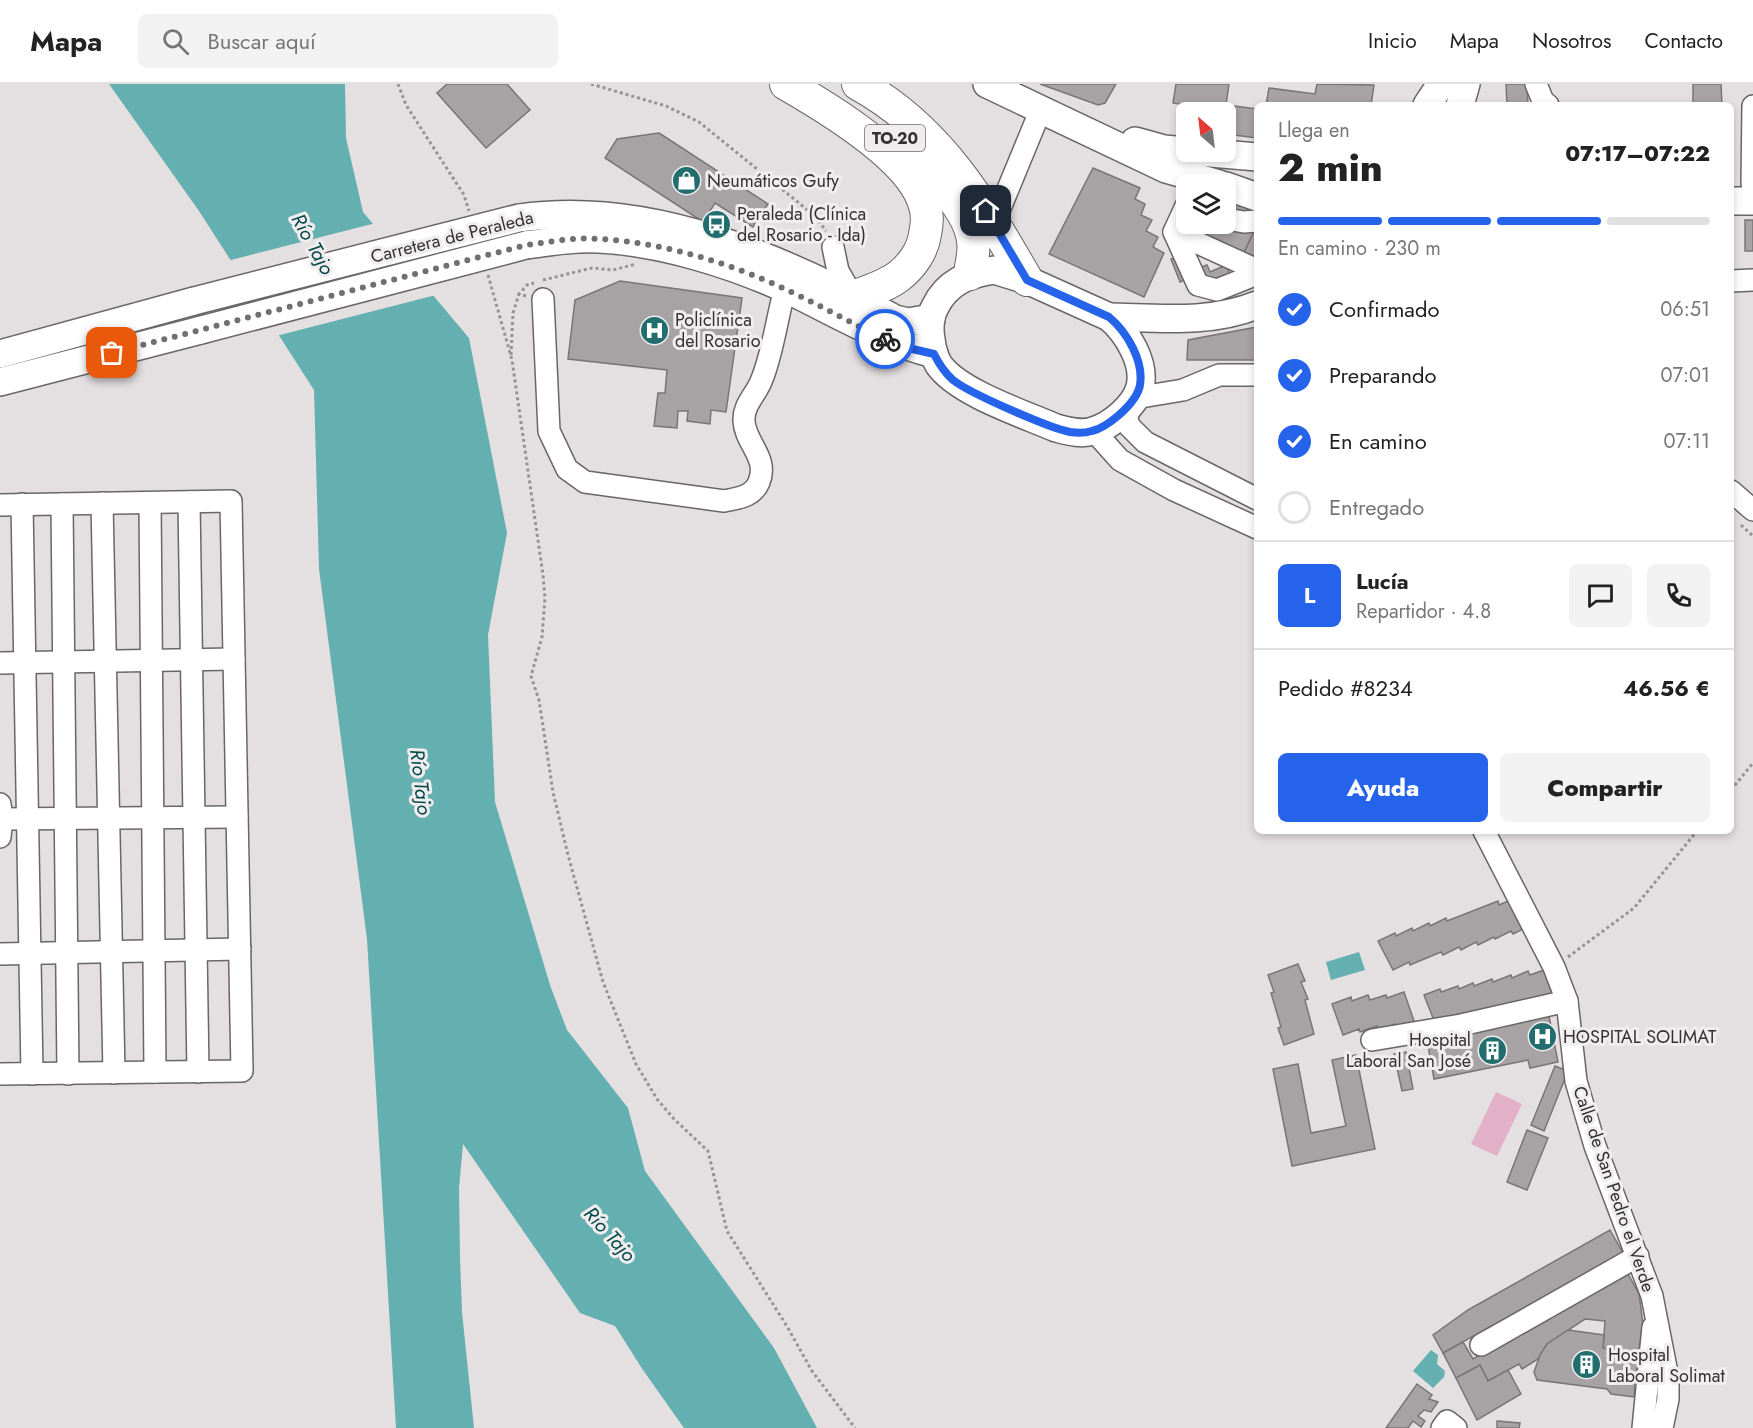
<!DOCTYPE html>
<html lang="es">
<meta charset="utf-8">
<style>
:root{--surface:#fff;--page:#f2f2f2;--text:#222;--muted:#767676;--line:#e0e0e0;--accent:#2563eb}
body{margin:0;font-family:Jost,sans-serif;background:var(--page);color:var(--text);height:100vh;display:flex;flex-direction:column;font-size:22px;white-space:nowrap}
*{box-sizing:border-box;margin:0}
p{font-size:20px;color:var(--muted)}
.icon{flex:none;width:33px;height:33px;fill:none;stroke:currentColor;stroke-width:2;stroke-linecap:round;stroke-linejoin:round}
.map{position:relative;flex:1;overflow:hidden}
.details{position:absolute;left:1254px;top:18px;width:480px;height:732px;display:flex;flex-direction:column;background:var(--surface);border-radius:9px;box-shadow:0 3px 9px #0003}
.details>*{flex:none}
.needle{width:39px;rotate:332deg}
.controls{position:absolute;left:1176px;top:18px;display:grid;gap:12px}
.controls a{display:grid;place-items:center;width:60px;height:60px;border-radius:9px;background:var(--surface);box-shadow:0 3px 9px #0003;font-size:30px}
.pin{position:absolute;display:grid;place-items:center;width:51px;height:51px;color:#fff;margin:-26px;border-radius:12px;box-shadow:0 3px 9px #0006}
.courier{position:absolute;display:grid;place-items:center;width:60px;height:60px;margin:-30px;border:4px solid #2563eb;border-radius:50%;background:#fff;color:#222;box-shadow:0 2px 8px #0007}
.head em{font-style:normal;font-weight:800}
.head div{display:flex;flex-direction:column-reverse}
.head{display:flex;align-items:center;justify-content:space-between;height:102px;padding:0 24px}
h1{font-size:39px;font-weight:800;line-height:45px}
.bar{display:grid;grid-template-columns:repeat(4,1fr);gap:9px 6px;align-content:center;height:72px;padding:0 24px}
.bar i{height:8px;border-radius:4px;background:var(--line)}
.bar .active{background:var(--accent)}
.bar p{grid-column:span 4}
.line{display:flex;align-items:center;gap:15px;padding:0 24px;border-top:2px solid var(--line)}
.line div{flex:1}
.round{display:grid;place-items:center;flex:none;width:63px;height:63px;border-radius:9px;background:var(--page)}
ol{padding:0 24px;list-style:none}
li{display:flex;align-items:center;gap:18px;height:66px}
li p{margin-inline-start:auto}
li .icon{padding:6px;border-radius:50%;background:var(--accent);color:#fff;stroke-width:4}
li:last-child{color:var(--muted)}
li i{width:33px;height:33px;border:3px solid var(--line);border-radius:50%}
.action{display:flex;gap:12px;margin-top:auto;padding:12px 24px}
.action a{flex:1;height:69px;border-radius:9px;background:var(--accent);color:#fff;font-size:24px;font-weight:800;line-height:69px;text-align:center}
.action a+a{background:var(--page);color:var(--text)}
header{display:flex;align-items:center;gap:36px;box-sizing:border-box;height:84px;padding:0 30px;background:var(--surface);border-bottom:2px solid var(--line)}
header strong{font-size:28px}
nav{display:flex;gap:33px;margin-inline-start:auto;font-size:21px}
.search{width:420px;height:54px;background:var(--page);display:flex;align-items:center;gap:15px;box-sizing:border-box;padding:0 21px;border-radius:9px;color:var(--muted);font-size:22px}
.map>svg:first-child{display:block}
.green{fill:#e2b0c7}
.water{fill:#64afaf}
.pier{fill:#e4dfe1}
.building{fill:#a7a2a4;stroke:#797577;stroke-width:1.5}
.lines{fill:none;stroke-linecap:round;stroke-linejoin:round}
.minor-casing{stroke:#6a6668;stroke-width:24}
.major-casing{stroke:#6a6668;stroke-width:30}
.highway-casing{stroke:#6a6668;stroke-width:34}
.path{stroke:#969394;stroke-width:3;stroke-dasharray:3 3;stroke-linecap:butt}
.minor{stroke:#fff;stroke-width:21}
.major{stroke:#fff;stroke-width:27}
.highway{stroke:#fff;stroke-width:32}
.major-bridge-casing{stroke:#6a6668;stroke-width:30;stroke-linecap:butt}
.major-bridge{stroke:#fff;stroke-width:27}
.done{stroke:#716f6f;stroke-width:6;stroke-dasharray:0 10.8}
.route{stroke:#2563eb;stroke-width:8}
.labels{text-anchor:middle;stroke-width:6;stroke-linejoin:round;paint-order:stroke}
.shield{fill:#f1edef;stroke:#6c6a6b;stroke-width:1.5}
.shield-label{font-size:16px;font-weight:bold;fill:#333232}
.poi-label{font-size:18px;fill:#333232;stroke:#f1edef;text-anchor:start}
.street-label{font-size:18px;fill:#333232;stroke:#f1edef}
.water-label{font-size:20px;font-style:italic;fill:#00494a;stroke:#f1edef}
</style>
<header>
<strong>Mapa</strong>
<div class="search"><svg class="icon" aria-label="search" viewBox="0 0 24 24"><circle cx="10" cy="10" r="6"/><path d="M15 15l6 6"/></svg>Buscar aquí</div>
<nav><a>Inicio</a><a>Mapa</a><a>Nosotros</a><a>Contacto</a></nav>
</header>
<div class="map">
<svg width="1753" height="1344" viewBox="0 0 1753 1344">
<rect width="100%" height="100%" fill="#e4dfe1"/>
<path class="green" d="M1496,1008L1522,1020L1497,1072L1471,1060Z"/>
<g class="water">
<path d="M109,0H345L346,54L363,128L469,254L507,449L488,551L495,718L550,901L567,946L628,1024L645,1087L774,1264L817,1344H684L643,1286L615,1242L580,1229L463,1060L459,1104L460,1174L462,1228L474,1344H396L367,855L319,485L314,306L199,127Z"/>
<path d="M1359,868L1365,886L1331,896L1326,878Z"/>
<path d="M1431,1266L1438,1271L1437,1280L1445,1287L1444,1293L1433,1304L1413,1287Z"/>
</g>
<path class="pier" d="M376,139L436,211L276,252L227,177Z"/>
<g class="building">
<path d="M447,0H507L530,26L486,64L437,9Z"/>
<path d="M1040,0H1116L1105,19L1098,21Z"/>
<path d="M1176,0H1229L1226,21L1257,25V54L1226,50V28L1173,19Z"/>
<path d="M1317,0L1374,1L1371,21H1266L1269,4L1315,10Z"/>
<path d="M1506,0H1527L1528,21H1507Z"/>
<path d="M1693,0H1721L1722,21H1693Z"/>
<path d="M659,49L768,120L753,143L715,119L703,138L605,74L617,55Z"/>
<path d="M1093,84L1140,104L1135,115L1145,120L1141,131L1152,136L1146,147L1158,153L1153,163L1164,169L1144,213L1049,170Z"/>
<path d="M1226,114L1257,129V141L1242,173L1189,149L1193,140H1226Z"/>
<rect x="1745" y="136" width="8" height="31"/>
<path d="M1257,141V180L1242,173Z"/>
<path d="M1180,172L1196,185L1207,181L1210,188L1226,181L1232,195L1202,199L1199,190L1180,198L1171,175Z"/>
<path d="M620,197L742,214L726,328L711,326L710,340L687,337L688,327H678L677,344L654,342L658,309H665L667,286L568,275L575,216Z"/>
<path d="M1257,243V276H1187L1188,256Z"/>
<path d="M1515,814L1529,842L1513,850L1511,847L1495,855L1494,853L1478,861L1476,858L1461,866L1459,863L1443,871L1441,868L1410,881L1409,878L1393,886L1378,857L1395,849L1396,852L1412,844L1413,847L1429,839L1430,842L1446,834L1447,837L1498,817L1499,821Z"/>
<path d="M1298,880L1305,897L1301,898L1308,915L1305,916L1314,950L1284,961L1278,944L1281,943L1271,909L1274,908L1268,891Z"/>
<path d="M1544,886L1557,915L1435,939L1424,911L1440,905L1441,908L1458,902L1459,905L1473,899L1474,902L1492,895L1493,898L1511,891L1512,894L1528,887L1530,891Z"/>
<path d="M1404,908L1414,937L1397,944L1395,940L1379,946L1377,942L1360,948L1359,945L1343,951L1332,920L1351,913L1352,917L1368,911L1370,916L1386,911L1387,914Z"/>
<path d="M1549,932L1558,978L1530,984L1528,976L1434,995L1427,956Z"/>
<path d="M1406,968L1413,1005L1402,1007L1394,970Z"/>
<path d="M1356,971L1375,1065L1292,1082L1273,985L1298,980L1311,1049L1346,1042L1332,976Z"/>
<path d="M1555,982L1568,987L1544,1047L1531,1041Z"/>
<path d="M1527,1046L1548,1054L1527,1106L1507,1098Z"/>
<path d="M1610,1146L1623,1169L1443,1269L1433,1251L1468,1226Z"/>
<path d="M1627,1188L1639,1210L1643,1240L1638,1272L1603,1264L1605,1237L1585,1235L1547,1260L1538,1275L1522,1285L1519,1280L1488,1297L1480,1281L1456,1294L1443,1269L1463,1258L1473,1275Z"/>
<path d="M1568,1246L1604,1251L1603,1264L1638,1272L1634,1313L1611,1310L1607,1305L1537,1296L1534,1288L1540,1271L1547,1260Z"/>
<path d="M1480,1281L1488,1297L1508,1286L1521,1310L1477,1336L1456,1294Z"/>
<path d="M1417,1300L1432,1311L1429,1315L1438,1318L1431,1328L1424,1326L1418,1332L1425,1337L1421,1343L1413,1337L1408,1344H1386Z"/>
<path d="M1497,1337L1520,1339L1519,1344H1497Z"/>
</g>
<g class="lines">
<defs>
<g id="minor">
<path d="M1536,0L1543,17L1548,21"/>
<path d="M1752,100L1753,22"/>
<path d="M1186,122L1174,148L1198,201L1217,206L1257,190"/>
<path d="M1226,135L1244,138L1257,137"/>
<path d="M994,139L1041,25"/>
<path d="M1174,148L1257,186"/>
<path d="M833,163L838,187L853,213"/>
<path d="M1731,197L1753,196"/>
<path d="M543,215L549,347L567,385L585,398L724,417C738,414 753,413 759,398C769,374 745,359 744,337C743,320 757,310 762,295C773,268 777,233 785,205"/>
<path d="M1135,314L1183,306L1219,291H1257"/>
<path d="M1125,326L1129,342L1145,358L1257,415"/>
<path d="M1094,347L1120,376L1174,406L1257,444"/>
<path d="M1731,407L1753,426"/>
<path d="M189,418L198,988"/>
<path d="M102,419L114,989"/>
<path d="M150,419L155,988"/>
<path d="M22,420L32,990"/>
<path d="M62,420L68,990"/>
<path d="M0,421L231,417L242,987L0,990"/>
<path d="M0,579L234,575"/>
<path d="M0,720L2,735L0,753"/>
<path d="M0,735L237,733"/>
<path d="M1484,747L1554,883L1567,917L1576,997L1595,1062L1652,1212L1668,1294V1315L1662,1344"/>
<path d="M0,870L240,865"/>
<path d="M1372,956L1461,941L1567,917"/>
<path d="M1481,1261L1638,1172"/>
<path d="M1442,1344L1447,1337L1456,1344"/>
<path d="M1643,1344L1653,1243"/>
</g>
<g id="major">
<path d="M987,0L1166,85L1219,100"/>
<path d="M1427,21L1441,0"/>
<path d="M1460,21L1466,0"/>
<path d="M1135,57L1164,65L1186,67"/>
<path d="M1199,68L1257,73"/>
<path d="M1226,102L1257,113"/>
<path d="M1731,117H1753"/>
<path d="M519,134C651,115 782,174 895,235L908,238L931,234"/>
<path d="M526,161C550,158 574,153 599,155C660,158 732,180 788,206C836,229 882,257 934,270"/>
<path d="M994,186L1027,196L1109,233C1127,248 1146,279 1140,303C1135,322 1111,342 1093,347C1081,351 1068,347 1056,344C1024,330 959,309 939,281C934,273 932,264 931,255C929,245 930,232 935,223C947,198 968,190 994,186Z"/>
<path d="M1109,233C1160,234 1209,240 1257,221"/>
<path d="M0,270L194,217"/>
<path d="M0,298L201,246"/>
</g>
<g id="highway">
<path d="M786,0C826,23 913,75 925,122C928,131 927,141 925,150C923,166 912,182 899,192C886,202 869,207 853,213"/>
<path d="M858,0C939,44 983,120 1027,196"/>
<path d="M908,66C930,86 970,126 973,157C975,168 971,180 970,190"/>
</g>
</defs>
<use href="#minor" class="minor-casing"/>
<use href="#major" class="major-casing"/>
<use href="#highway" class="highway-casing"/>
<g class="path">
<path d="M398,0L406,21L464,111L469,127"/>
<path d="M591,0L666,22L699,38L815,132L826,147"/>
<path d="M488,191L512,276L543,491L545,514L542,553L531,592L539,616L553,708L568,771L603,898L636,980L657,1015L674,1035L708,1067L727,1147L788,1244L812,1287L855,1344"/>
<path d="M543,196L592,184L613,186L636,180"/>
<path d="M526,212L519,210L527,201L534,199"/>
<path d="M511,271L513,229L519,210"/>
<path d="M1741,441L1753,452"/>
<path d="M1731,706L1753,679"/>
<path d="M1568,873L1634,824L1697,747"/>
</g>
<use href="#minor" class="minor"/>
<use href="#major" class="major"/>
<use href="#highway" class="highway"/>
<defs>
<g id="major-bridge">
<path d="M194,217L519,134"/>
<path d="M201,246L526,161"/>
</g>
</defs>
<use href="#major-bridge" class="major-bridge-casing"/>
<use href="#major-bridge" class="major-bridge"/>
</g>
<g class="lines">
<path class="done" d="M112,269L526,161C550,158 574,153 599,155C662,158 730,179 787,206C820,221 852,240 885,255"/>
<path class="route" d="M885,255L904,263L934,270C939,280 945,289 953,296C969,309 1049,344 1070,348C1077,349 1085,349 1092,347C1102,345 1112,337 1119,331C1128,323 1138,313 1140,301C1144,277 1127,248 1109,233L1027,196L986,127"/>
</g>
<defs>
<symbol id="shop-disc" viewBox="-11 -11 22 22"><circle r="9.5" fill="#226e6e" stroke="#f1edef"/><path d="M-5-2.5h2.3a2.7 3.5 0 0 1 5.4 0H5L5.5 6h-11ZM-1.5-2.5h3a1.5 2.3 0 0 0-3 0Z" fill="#fff"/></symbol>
<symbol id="bus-disc" viewBox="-11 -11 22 22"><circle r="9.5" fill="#226e6e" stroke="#f1edef"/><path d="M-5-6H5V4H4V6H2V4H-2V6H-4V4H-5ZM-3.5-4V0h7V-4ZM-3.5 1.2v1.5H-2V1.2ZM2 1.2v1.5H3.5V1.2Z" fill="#fff"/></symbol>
<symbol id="hospital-disc" viewBox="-11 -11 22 22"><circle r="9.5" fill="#226e6e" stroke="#f1edef"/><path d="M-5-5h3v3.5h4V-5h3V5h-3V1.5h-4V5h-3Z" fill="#fff"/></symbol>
<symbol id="building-disc" viewBox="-11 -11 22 22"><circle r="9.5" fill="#226e6e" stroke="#f1edef"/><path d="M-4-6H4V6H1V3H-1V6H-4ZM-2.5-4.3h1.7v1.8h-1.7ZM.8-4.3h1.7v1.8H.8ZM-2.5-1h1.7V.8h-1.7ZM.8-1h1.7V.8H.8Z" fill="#fff"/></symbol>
</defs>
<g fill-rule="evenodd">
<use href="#shop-disc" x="670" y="80" width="33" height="33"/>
<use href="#bus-disc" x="700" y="124" width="33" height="33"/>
<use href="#hospital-disc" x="638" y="230" width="33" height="33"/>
<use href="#hospital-disc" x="1526" y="936" width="33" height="33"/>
<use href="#building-disc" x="1476" y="950" width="33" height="33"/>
<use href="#building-disc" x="1570" y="1264" width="33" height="33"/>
</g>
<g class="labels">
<rect class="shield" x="865" y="41" width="60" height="26" rx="4.5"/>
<g class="shield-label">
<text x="895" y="60">TO-20</text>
</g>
<g class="poi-label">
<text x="707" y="103">Neumáticos Gufy</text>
<text x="737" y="136">Peraleda (Clínica<tspan x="737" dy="21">del Rosario - Ida)</tspan></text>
<text x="675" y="242">Policlínica<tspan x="675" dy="21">del Rosario</tspan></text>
<text x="1563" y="959">HOSPITAL SOLIMAT</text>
<text x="1471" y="962" text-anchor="end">Hospital<tspan x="1471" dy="21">Laboral San José</tspan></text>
<text x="1608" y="1277">Hospital<tspan x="1608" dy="21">Laboral Solimat</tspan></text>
</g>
<g class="street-label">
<text transform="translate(452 153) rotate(-14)" y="6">Carretera de Peraleda</text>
<text transform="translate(1614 1105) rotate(71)" y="6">Calle de San Pedro el Verde</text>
</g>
<g class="water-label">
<text transform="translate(313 160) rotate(61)" y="7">Río Tajo</text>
<text transform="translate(421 698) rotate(83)" y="7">Río Tajo</text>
<text transform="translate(610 1150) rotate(48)" y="7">Río Tajo</text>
</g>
</g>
</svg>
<div class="controls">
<a><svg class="needle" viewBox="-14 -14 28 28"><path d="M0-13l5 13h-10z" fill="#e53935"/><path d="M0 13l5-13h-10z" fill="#767676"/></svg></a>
<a><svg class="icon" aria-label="layers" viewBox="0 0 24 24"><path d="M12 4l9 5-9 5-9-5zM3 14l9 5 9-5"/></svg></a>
</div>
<div class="pin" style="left:112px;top:269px;background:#ea580c"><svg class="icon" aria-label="bag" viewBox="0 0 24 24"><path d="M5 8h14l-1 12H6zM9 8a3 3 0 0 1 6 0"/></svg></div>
<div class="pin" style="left:986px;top:127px;background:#1f2937"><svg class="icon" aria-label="home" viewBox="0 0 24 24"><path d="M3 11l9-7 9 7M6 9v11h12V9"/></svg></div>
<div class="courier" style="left:885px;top:255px"><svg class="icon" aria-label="bike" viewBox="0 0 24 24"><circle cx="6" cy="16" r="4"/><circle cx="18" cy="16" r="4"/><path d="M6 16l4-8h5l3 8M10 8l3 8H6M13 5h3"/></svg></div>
<section class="details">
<div class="head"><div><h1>2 min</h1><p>Llega en</p></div><em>07:17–07:22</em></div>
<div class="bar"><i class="active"></i><i class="active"></i><i class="active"></i><i></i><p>En camino · 230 m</p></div>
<ol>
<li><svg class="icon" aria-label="check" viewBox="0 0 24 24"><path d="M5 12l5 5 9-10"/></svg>Confirmado<p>06:51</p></li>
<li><svg class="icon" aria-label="check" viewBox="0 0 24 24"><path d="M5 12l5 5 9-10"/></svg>Preparando<p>07:01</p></li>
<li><svg class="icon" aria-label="check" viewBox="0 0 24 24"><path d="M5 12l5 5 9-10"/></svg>En camino<p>07:11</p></li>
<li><i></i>Entregado</li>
</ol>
<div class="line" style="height:108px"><b class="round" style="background:var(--accent);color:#fff">L</b><div><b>Lucía</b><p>Repartidor · 4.8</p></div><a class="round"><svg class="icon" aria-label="chat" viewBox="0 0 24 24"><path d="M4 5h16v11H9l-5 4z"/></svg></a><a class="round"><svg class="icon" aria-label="phone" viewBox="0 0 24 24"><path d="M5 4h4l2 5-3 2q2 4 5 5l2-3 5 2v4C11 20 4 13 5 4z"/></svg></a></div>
<div class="line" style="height:78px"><div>Pedido #8234</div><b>46.56 €</b></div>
<div class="action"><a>Ayuda</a><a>Compartir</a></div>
</section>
</div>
